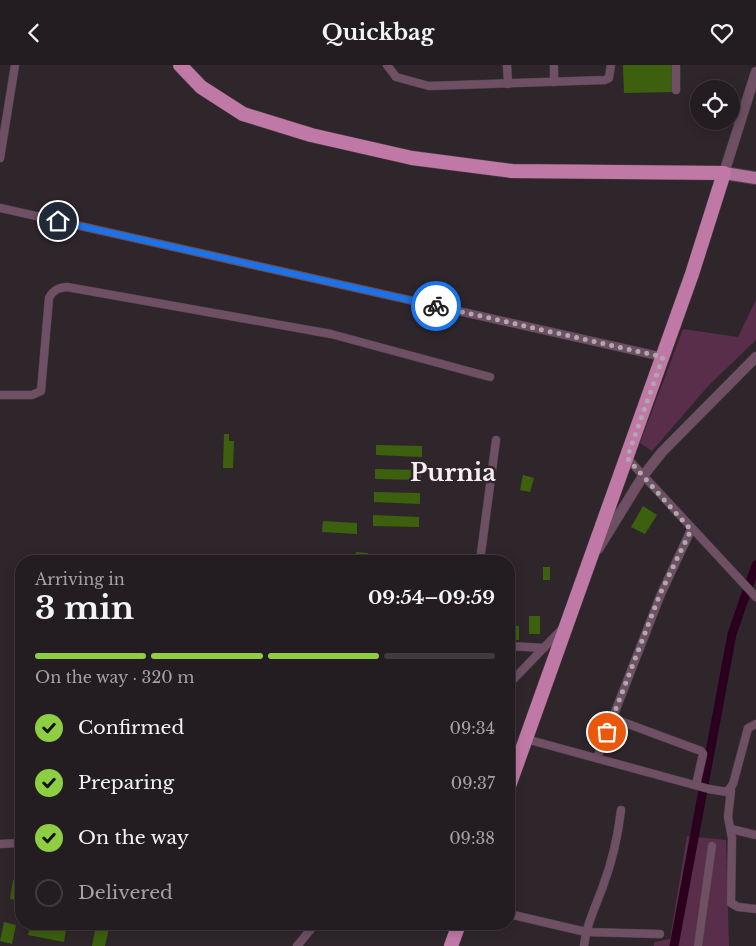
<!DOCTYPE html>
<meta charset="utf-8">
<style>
:root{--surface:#231c21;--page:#2b252a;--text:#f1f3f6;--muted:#a3a1a5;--line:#403a3f;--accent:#8ece43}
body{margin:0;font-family:"Libre Baskerville",serif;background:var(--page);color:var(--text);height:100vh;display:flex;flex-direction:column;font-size:19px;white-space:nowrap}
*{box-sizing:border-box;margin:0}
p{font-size:16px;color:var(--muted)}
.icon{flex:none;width:28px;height:28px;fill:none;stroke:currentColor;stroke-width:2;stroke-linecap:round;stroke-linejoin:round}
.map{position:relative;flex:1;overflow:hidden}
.drawer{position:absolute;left:15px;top:490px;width:500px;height:375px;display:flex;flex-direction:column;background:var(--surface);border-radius:20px;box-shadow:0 2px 12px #0003,0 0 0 1px var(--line)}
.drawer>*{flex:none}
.controls{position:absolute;left:690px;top:15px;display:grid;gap:10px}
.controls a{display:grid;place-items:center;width:50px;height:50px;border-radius:50%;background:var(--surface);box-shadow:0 2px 12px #0003,0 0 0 1px var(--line);font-size:25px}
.pin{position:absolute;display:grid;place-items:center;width:42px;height:42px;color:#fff;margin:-21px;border:2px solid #fff;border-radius:50%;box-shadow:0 1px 5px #0007}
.courier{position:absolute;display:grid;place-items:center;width:50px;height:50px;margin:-25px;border:4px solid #1a73e8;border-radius:50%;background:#fff;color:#222;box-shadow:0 1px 6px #0007}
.summary em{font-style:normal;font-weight:800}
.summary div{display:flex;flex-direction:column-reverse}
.summary{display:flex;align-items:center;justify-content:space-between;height:85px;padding:0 20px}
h1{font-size:32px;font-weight:800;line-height:38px}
.bar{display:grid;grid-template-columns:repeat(4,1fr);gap:8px 5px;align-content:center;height:60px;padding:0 20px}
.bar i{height:6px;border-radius:4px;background:var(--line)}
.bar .on{background:var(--accent)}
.bar p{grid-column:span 4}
ol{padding:0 20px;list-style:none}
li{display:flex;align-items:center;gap:15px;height:55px}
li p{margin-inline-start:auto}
li .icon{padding:5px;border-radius:50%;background:var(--accent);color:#111;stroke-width:4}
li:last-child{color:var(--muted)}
li i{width:28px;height:28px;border:2px solid var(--line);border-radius:50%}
header{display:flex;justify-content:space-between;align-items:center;height:65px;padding:0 20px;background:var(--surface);font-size:22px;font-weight:800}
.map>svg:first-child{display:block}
.green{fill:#592e4a}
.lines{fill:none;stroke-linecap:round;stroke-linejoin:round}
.canal{stroke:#2b001e;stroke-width:9}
.building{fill:#3c600d}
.minor-casing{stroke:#4b4248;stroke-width:9}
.tertiary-casing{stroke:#4b4248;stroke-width:11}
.primary-casing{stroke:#4b4248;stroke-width:14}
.trunk-casing{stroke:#4b4248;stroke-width:15}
.minor{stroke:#6e4f63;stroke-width:8}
.tertiary{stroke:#6e4f63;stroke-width:10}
.primary{stroke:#b2729b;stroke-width:12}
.trunk{stroke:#c079a6;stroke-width:14}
.done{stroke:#afa8ad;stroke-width:5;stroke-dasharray:0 9}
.route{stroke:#1a73e8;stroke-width:6}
.labels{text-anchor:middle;stroke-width:5;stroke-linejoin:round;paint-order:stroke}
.town-label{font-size:24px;font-weight:bold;fill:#f4eef2;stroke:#2f262c}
</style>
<header><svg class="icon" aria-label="back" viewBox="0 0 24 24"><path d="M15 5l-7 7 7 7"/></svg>Quickbag<svg class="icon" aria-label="heart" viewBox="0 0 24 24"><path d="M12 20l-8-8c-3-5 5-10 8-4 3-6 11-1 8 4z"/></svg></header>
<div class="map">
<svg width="756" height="881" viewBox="0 0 756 881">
<rect width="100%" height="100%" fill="#2f262c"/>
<g class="green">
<path d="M756,235V275L709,320L652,386L640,378L683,264L738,272Z"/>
<path d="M687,771L726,775L729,881H654V877L670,874Z"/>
</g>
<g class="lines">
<path class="canal" d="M674,881L732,569L756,500"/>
</g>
<g class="building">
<path d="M623,0H672V27L624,28Z"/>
<path d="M224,369H229V376H234L233,403H223Z"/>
<path d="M376,380L422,381V392L376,390Z"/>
<path d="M375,404L421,405V415L375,414Z"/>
<path d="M523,410L534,413L530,427L520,425Z"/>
<path d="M374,427L420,428V439L374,437Z"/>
<path d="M643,441L657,450L645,469L631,462Z"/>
<path d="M373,450L419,452V462L373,461Z"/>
<path d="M323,456L357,458V469L322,467Z"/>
<path d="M356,487L368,488V496H355Z"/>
<rect x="543" y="502" width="7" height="13"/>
<rect x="529" y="551" width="11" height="18"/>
<rect x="509" y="561" width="10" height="14"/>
<path d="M13,815L21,817V836L10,834Z"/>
<path d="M4,857L16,860L12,879L0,876Z"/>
<path d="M31,859L66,865L64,877L28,870Z"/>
<path d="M96,859H110L105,881H92Z"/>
</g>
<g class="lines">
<defs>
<g id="minor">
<path d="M387,0L396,12L429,21L605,15L609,13L611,0"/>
<path d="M507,0L508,19"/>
<path d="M676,0V25"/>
<path d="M554,17V0"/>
<path d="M0,93L15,0"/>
<path d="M0,143L663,292"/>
<path d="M0,330H32L41,326L49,233C53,225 58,223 67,222L331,269L490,312"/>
<path d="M627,393L756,532"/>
<path d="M480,496L496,375"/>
<path d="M509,581L544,583"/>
<path d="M509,619L561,565"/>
<path d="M612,653L701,686L703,689L696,720"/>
<path d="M526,674L709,724L727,727L733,719L748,663L756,659"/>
<path d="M597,693L661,529L691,465"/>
<path d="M731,725L728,752L732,773L731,838L738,842L756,844"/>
<path d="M731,764L756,770"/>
<path d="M0,779L21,778"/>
<path d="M509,849L586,867L660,869"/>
<path d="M297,881L315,859"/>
<path d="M584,881C586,860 596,841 603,821C612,797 618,771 621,745"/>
<path d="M698,881L712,781"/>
</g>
<g id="tertiary">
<path d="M724,108L756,7"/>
<path d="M598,484L643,411L662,387L756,292"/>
</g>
<path id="primary" d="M724,108L756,113"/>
<g id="trunk">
<path d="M180,0L201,22L243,49L311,70L412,93L512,106L724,108L692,209L509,721"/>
<path d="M451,881L459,859"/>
</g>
</defs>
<use href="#minor" class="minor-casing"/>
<use href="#tertiary" class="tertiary-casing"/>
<use href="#primary" class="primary-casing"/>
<use href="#trunk" class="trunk-casing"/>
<use href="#minor" class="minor"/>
<use href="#tertiary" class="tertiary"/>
<use href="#primary" class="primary"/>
<use href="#trunk" class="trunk"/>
</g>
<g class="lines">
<path class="done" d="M436,241L663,292L627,393L691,465L660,529L607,667"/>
<path class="route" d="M58,156L436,241"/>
</g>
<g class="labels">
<g class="town-label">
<text x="453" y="416">Purnia</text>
</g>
</g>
</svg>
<div class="controls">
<a><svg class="icon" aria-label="locate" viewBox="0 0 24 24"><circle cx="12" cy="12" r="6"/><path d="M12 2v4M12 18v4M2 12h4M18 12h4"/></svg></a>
</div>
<div class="pin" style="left:607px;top:667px;background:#ea580c"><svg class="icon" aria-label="bag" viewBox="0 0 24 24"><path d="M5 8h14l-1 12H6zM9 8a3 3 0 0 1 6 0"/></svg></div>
<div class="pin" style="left:58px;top:156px;background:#1f2937"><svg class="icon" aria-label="home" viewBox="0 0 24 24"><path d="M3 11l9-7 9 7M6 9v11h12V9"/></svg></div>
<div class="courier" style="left:436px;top:241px"><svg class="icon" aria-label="bike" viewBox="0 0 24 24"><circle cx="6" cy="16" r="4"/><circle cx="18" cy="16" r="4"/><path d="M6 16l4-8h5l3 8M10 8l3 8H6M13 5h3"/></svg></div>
<section class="drawer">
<div class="summary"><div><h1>3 min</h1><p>Arriving in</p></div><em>09:54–09:59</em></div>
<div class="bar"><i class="on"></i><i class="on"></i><i class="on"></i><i></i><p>On the way · 320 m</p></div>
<ol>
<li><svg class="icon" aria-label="check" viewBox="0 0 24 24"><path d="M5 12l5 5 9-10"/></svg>Confirmed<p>09:34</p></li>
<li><svg class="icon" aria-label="check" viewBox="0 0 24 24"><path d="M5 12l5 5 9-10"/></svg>Preparing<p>09:37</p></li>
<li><svg class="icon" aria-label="check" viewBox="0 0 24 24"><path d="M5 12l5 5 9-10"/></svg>On the way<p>09:38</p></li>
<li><i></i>Delivered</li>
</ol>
</section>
</div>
